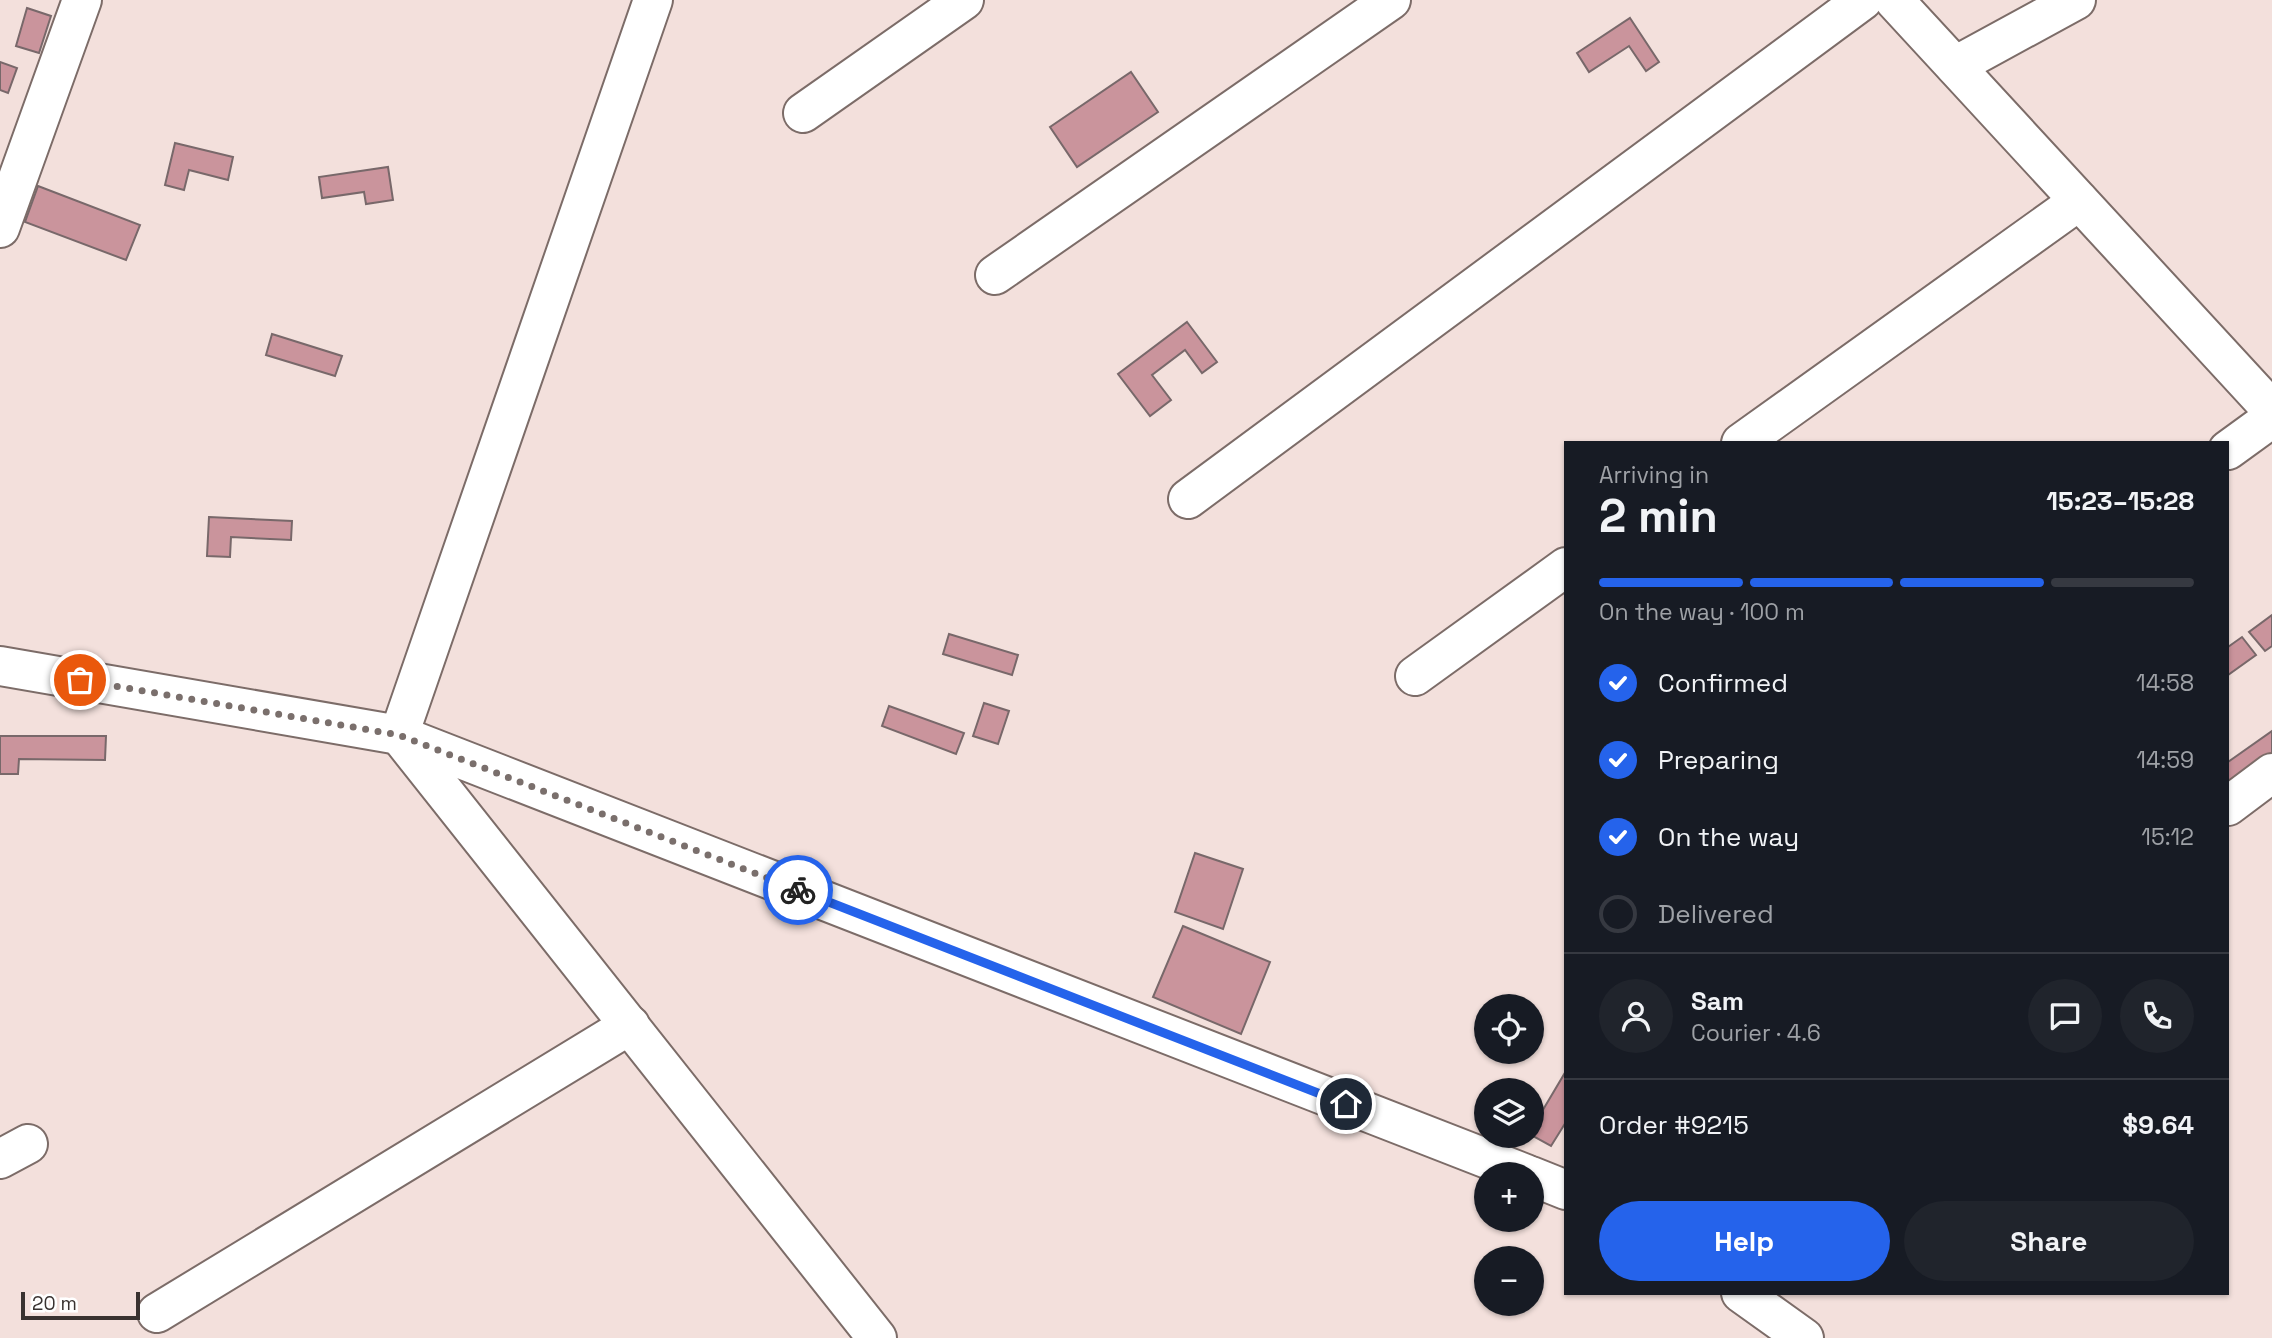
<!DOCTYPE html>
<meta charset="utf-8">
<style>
:root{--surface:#171b24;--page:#20242c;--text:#f1f3f6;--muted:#9ea1a6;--line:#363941;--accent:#2563eb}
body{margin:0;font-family:"Space Grotesk",sans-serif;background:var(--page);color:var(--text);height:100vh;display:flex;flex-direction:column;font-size:26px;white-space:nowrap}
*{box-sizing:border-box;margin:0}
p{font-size:23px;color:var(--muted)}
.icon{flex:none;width:38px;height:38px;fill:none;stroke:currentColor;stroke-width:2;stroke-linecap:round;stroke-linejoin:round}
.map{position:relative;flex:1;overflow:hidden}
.drawer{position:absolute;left:1564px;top:441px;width:665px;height:854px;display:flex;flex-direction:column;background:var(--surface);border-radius:0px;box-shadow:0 2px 5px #0004}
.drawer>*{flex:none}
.fabs{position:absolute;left:1474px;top:994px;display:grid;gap:14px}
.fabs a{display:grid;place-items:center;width:70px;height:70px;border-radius:50%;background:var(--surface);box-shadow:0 2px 5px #0004;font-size:35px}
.scale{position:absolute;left:21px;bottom:18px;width:119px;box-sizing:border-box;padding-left:7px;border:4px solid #393230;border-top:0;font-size:19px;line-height:24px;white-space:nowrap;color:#393230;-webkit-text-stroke:5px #fff;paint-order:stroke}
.pin{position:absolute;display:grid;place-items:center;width:60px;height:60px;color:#fff;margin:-30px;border:4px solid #fff;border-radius:50%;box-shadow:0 2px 7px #0007}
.courier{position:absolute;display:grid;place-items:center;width:70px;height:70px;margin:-35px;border:5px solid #2563eb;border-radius:50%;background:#fff;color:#222;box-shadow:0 2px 9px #0007}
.headline em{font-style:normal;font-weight:700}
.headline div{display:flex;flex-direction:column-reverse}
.headline{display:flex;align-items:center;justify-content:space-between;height:119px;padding:0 35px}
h1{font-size:46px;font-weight:700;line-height:52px}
.bar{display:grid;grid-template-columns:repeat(4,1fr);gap:10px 7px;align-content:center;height:84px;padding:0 35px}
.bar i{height:9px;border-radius:5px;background:var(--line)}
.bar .on{background:var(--accent)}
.bar p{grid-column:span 4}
.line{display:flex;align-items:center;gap:18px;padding:0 35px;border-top:2px solid var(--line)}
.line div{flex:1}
.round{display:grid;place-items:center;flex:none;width:74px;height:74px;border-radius:37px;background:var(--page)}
ol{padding:0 35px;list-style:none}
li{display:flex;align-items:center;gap:21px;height:77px}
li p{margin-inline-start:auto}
li .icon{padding:7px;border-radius:50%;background:var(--accent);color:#fff;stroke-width:4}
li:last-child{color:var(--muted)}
li i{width:38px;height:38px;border:4px solid var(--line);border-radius:50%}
.primary-button{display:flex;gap:14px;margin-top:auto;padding:14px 35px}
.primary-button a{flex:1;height:80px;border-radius:42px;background:var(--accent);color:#fff;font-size:28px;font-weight:700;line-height:80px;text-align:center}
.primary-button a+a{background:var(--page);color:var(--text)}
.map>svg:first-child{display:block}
.building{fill:#ca949c;stroke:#78686a;stroke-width:2}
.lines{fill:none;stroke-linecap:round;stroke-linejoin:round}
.street-casing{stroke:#7c6c68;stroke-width:42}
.street{stroke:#fff;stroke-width:38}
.done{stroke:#7a6f6c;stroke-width:7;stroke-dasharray:0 12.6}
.route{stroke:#2563eb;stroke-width:9}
</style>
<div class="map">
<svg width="2272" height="1338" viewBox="0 0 2272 1338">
<rect width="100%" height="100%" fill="#f3e0dc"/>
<g class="building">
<path d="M27,8L51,16L39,53L16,46Z"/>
<path d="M1630,18L1659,62L1646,71L1629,46L1589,72L1577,53Z"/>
<path d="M0,62L17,68L8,93L0,90Z"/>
<path d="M1131,72L1158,112L1077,167L1050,127Z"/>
<path d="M175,143L233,157L228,180L189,170L184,190L165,185Z"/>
<path d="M388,167L393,200L366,204L364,192L322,198L319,177Z"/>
<path d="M38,186L140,225L126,260L25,222Z"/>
<path d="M1187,322L1217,362L1202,373L1185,350L1152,375L1171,400L1150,416L1118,374Z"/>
<path d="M272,334L342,356L335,376L266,355Z"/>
<path d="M209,517L292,521L291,540L231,537L230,557L207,556Z"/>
<path d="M2272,615V646L2265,651L2249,632Z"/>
<path d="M949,634L1018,655L1012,675L943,654Z"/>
<path d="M2242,637L2256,655L2228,675V647Z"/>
<path d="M984,703L1009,711L998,744L973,736Z"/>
<path d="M889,706L964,733L956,754L882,726Z"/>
<path d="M2272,731V759L2228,786V762Z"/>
<path d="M0,736H106L105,760L19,759L18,774H0Z"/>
<path d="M1195,853L1243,869L1223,929L1175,912Z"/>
<path d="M1183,926L1270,962L1241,1034L1153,997Z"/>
<path d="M1566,1071V1122L1551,1146L1531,1135V1130Z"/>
</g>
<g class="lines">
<defs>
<g id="street">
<path d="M653,0L399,735L877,1338"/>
<path d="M1894,0L2272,410"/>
<path d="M1955,66L2076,0"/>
<path d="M803,113L964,0"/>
<path d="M0,228L82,0"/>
<path d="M995,275L1391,0"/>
<path d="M1741,443L2079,201"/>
<path d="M2228,450L2272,418"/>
<path d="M1188,499L1863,0"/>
<path d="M0,666L399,735L1526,1174"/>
<path d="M1415,676L1566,567"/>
<path d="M2228,806L2272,773"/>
<path d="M0,1159L28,1144"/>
<path d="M1531,1176L1566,1190"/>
<path d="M1741,1293L1804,1338"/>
<path d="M157,1313L630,1025"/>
</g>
</defs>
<use href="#street" class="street-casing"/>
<use href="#street" class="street"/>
</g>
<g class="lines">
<path class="done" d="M80,680L399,735L798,890"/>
<path class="route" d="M798,890L1346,1104"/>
</g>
</svg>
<div class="fabs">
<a><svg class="icon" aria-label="locate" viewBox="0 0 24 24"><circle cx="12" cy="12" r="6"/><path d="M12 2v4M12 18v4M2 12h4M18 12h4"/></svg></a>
<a><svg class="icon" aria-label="layers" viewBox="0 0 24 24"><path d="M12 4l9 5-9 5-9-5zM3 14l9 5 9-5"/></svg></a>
<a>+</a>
<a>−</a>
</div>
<div class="scale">20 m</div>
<div class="pin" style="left:80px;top:680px;background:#ea580c"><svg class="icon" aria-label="bag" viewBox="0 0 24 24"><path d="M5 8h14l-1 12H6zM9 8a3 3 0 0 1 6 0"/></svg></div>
<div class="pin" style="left:1346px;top:1104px;background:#1f2937"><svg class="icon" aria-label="home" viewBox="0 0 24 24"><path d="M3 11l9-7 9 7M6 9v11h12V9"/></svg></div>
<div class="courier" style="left:798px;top:890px"><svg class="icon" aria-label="bike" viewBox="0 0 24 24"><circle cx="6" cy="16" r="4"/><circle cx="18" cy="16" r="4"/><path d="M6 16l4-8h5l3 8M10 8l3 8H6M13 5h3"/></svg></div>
<section class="drawer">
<div class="headline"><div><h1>2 min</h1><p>Arriving in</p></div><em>15:23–15:28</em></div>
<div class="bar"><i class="on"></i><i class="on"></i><i class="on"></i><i></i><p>On the way · 100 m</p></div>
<ol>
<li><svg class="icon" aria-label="check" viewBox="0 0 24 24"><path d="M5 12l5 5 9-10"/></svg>Confirmed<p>14:58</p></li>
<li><svg class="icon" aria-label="check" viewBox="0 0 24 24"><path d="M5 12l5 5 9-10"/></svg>Preparing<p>14:59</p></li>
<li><svg class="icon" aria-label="check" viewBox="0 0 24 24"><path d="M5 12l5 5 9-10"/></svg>On the way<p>15:12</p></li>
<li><i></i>Delivered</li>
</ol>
<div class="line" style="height:126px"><a class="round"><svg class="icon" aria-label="person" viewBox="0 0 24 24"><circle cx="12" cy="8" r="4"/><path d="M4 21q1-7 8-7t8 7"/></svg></a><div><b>Sam</b><p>Courier · 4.6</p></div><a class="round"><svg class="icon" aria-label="chat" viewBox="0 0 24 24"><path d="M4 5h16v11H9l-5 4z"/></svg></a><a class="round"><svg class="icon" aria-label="phone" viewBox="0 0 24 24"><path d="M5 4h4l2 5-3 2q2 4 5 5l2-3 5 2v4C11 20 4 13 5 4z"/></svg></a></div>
<div class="line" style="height:91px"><div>Order #9215</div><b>$9.64</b></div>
<div class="primary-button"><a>Help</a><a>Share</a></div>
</section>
</div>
